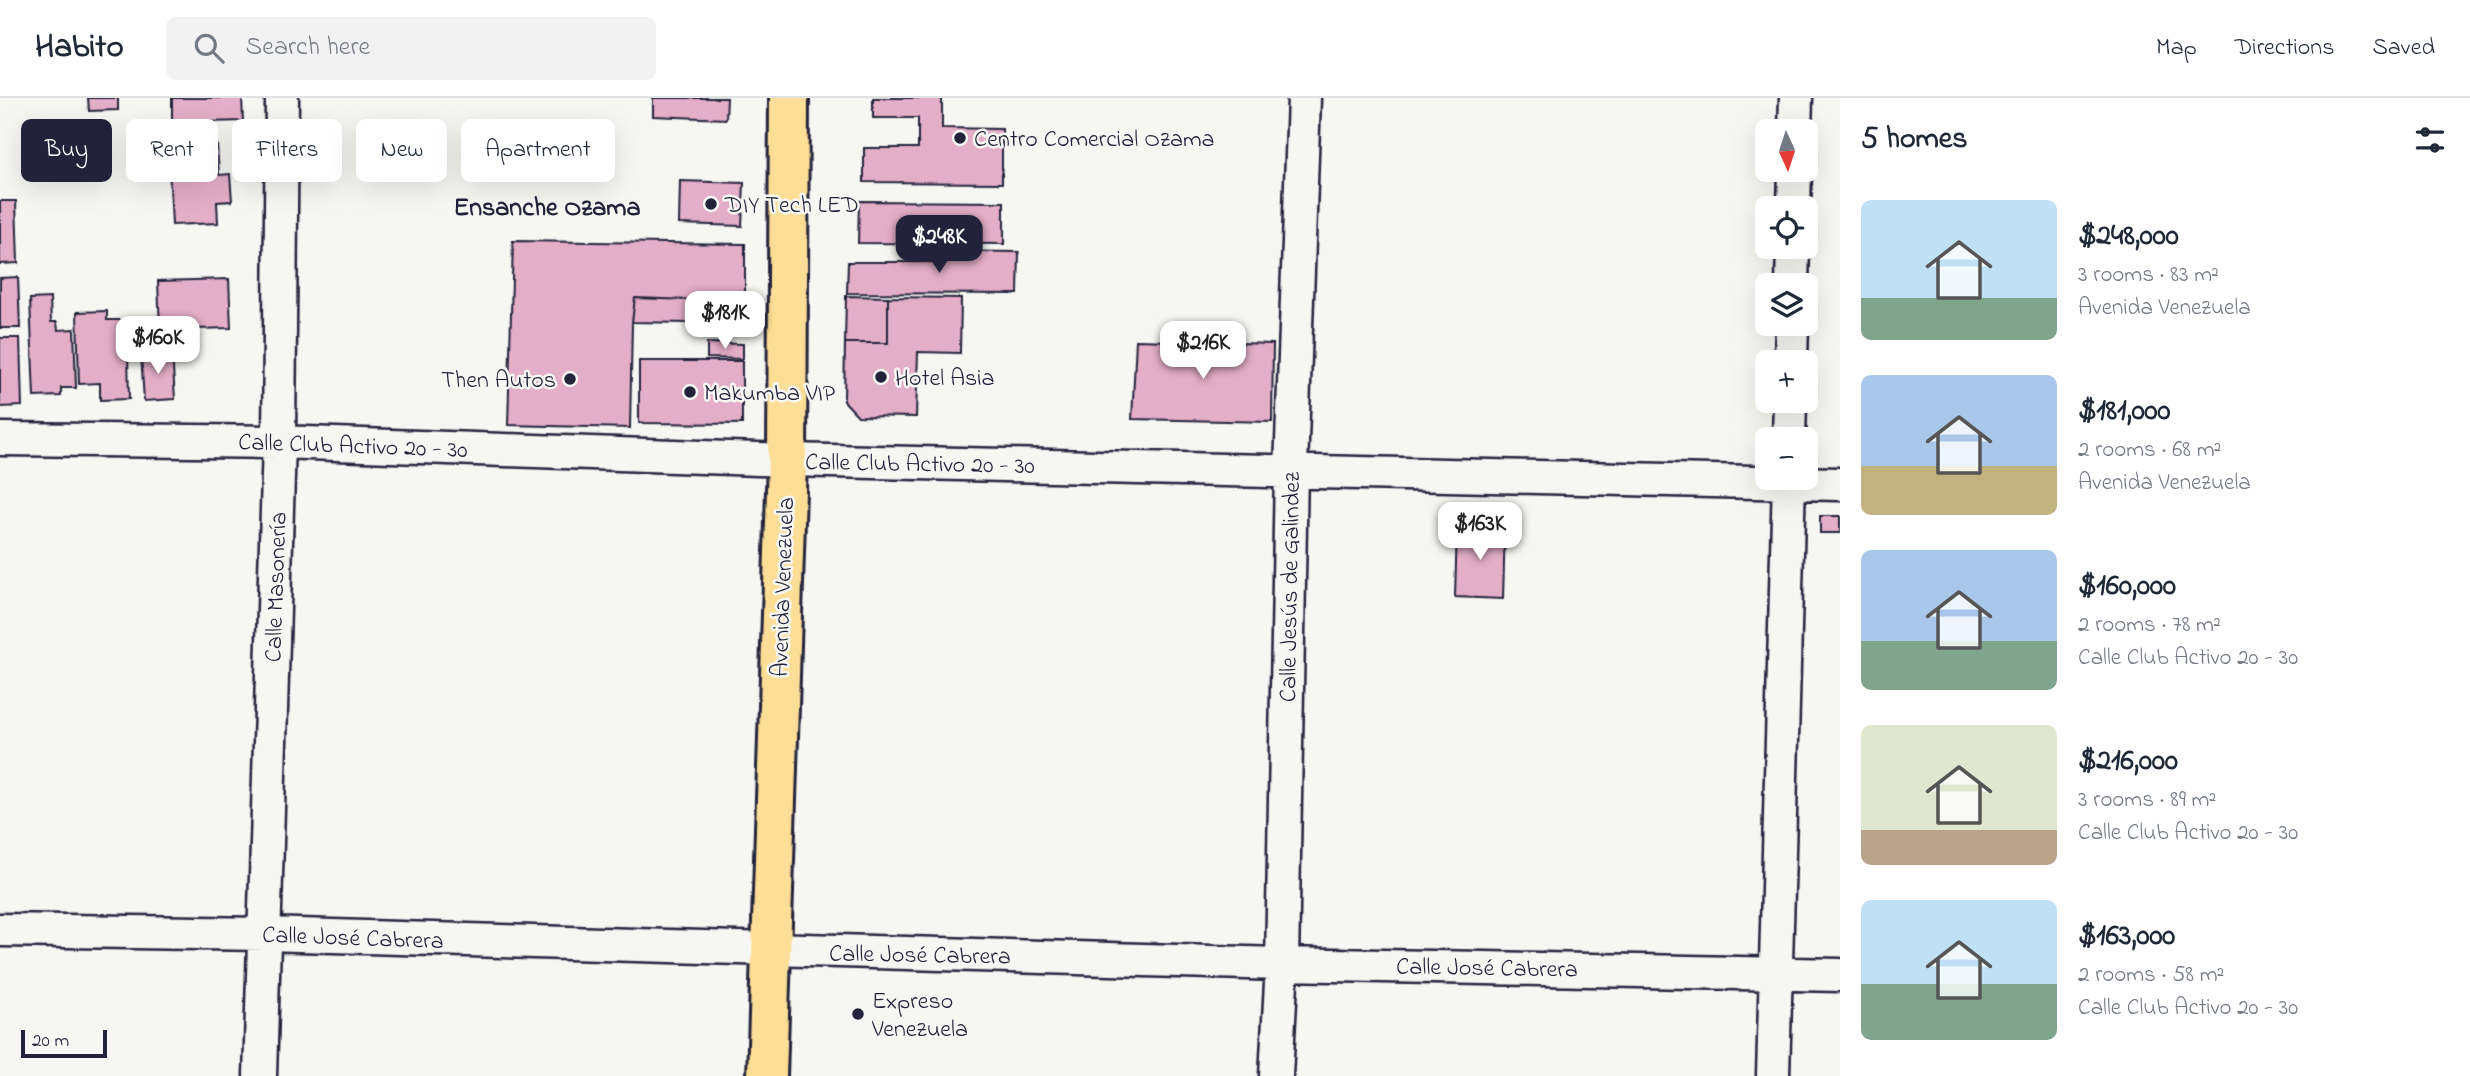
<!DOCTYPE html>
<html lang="en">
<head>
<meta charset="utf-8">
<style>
  body { margin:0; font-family:"Indie Flower",sans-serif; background:#f2f2f3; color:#1f2937; height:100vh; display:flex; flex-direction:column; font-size:26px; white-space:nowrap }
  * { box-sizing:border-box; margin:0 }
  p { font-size:23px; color:#747a83 }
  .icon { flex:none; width:38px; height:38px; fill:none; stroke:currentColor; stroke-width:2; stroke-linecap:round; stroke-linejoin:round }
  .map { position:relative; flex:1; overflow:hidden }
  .sheet { display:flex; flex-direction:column; background:#fff; width:630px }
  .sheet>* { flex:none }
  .hud { position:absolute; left:21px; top:21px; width:665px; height:63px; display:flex; gap:14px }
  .needle { width:46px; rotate:177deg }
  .fabs { position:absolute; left:1755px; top:21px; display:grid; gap:14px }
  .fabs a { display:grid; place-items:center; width:63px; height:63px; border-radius:10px; background:#fff; box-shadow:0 7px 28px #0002; font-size:35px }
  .scale { position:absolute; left:21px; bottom:18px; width:86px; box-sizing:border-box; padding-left:7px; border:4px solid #22223b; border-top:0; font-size:19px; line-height:24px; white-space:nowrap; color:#22223b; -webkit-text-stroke:5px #f6f6f2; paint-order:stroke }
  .price { position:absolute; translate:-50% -60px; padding:0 16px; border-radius:14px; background:#fff; color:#222; font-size:23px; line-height:46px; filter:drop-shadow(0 2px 4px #0008) }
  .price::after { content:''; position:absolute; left:50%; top:42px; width:21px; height:16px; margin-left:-10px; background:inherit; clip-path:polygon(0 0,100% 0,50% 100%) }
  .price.selected { background:#22223b; color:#fff }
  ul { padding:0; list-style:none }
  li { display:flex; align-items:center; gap:21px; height:175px; padding:0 21px }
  li span { display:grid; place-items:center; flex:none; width:196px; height:140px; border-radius:10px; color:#555 }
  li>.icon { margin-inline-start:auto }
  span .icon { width:84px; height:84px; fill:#fffc; stroke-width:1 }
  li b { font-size:30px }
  h2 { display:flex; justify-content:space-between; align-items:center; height:84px; padding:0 21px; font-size:30px }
  .pill { padding:0 24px; border-radius:10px; background:#fff; box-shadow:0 7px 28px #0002; font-size:24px; line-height:63px }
  .pill.selected { background:#22223b; color:#fff }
  header { display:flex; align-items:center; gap:42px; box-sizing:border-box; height:98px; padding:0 35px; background:#fff; border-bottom:2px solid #e0e1e3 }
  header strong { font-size:33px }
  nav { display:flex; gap:38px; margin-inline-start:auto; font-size:24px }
  .search { width:490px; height:63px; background:#f2f2f3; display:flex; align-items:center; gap:18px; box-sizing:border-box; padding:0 24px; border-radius:10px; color:#747a83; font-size:26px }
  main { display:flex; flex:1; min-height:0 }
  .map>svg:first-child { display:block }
  .building { fill:#e3aec7; stroke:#22223b; stroke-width:2 }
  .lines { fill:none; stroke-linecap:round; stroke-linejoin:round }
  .minor-casing { stroke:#22223b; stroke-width:37 }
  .primary-casing { stroke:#22223b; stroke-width:44 }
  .minor { stroke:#f6f6f2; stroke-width:32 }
  .primary { stroke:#fdde96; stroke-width:38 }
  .poi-dot { fill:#22223b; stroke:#f6f6f2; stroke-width:2.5 }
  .labels { text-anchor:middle; stroke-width:5; stroke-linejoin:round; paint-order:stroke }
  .poi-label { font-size:24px; fill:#22223b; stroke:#f6f6f2; text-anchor:start }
  .street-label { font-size:24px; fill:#22223b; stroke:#f6f6f2 }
  .neighbourhood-label { font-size:26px; font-weight:bold; fill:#22223b; stroke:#f6f6f2 }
</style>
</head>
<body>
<header>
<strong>Habito</strong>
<div class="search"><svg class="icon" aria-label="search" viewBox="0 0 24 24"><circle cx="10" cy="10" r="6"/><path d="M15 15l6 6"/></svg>Search here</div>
<nav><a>Map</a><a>Directions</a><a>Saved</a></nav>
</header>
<main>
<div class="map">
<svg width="1840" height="978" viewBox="0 0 1840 978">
  <rect width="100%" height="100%" fill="#f6f6f2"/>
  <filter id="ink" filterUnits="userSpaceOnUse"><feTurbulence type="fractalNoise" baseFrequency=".0143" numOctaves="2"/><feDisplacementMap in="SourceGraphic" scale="14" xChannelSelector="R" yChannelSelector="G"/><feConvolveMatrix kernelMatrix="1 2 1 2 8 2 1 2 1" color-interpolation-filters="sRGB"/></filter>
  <g filter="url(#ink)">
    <path class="building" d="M 88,0 L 118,0 L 118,12 L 89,13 Z
      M 172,0 L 242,0 L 243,23 L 172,25 Z
      M 653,0 L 727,0 L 726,21 L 653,18 Z
      M 873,0 L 942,0 L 942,30 L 1002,31 L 1002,85 L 864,84 L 864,50 L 918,50 L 918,20 L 873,20 Z
      M 217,46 L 219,77 L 230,76 L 232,103 L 217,104 L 218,125 L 172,127 L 168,48 Z
      M 680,83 L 744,85 L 742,128 L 679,126 Z
      M 0,103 L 16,103 L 18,165 L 0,166 Z
      M 859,103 L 1004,104 L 1004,146 L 858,145 Z
      M 513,143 L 745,146 L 745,204 L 635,200 L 632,224 L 630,330 L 508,327 Z
      M 933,153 L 1019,154 L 1018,196 L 847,195 L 848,164 L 933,164 Z
      M 18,179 L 20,230 L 0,230 L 0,180 Z
      M 229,181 L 231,230 L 160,232 L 158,183 Z
      M 846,198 L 888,199 L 888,245 L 845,245 Z
      M 888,199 L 961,200 L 960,255 L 918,254 L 916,319 L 858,318 L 844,303 L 845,245 L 888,245 Z
      M 50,200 L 51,224 L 57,224 L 58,232 L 74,231 L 76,290 L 61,290 L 61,298 L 34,299 L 30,201 Z
      M 635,200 L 745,204 L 744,226 L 632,224 Z
      M 107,213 L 107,222 L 123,222 L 124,254 L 128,254 L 129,301 L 100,302 L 100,285 L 79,286 L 77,214 Z
      M 0,240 L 20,240 L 22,308 L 0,309 Z
      M 1136,242 L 1273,246 L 1272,324 L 1132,321 Z
      M 707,245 L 743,246 L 743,261 L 707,260 Z
      M 172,254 L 175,301 L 144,303 L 141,256 Z
      M 639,263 L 742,263 L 742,326 L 639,325 Z
      M 1820,418 L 1840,418 L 1840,435 L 1820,435 Z
      M 1457,427 L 1505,428 L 1503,501 L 1455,499 Z"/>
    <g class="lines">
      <defs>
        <path id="minor" d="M 1795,33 L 1796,0
          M 1794,110 L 1795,72
          M 1792,187 L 1793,149
          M 1791,264 L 1792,226
          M 0,341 L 279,344 L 787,362 L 1840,386
          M 1789,341 L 1790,303
          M 0,832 L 265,836 L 1282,866 L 1840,877
          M 260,978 L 279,344 L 282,0
          M 1276,978 L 1282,866 L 1291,372 L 1304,0
          M 1773,978 L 1789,380"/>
        <path id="primary" d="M 767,978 L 787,362 L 789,0"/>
      </defs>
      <use href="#minor" class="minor-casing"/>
      <use href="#primary" class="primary-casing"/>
      <use href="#minor" class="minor"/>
      <use href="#primary" class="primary"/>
    </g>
  </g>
  <g class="poi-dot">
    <circle cx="960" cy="40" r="7"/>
    <circle cx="711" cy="106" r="7"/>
    <circle cx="881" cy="279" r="7"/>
    <circle cx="570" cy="281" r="7"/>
    <circle cx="690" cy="294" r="7"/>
    <circle cx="858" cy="916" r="7"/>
  </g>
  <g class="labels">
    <g class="poi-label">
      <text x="974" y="48">Centro Comercial Ozama</text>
      <text x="725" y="114">DIY Tech LED</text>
      <text x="895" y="287">Hotel Asia</text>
      <text x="556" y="289" text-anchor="end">Then Autos</text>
      <text x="704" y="302">Makumba VIP</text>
      <text x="872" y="910">Expreso<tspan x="872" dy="28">Venezuela</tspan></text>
    </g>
    <g class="street-label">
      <text transform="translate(353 347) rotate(2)" y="8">Calle Club Activo 20 - 30</text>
      <text transform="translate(920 365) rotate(1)" y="8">Calle Club Activo 20 - 30</text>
      <text transform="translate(275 489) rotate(-88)" y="8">Calle Masonería</text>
      <text transform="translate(782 489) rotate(-88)" y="8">Avenida Venezuela</text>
      <text transform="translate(1289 489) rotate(-89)" y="8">Calle Jesús de Galindez</text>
      <text transform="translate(353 839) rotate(2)" y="8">Calle José Cabrera</text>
      <text transform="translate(920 856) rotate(1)" y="8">Calle José Cabrera</text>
      <text transform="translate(1487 869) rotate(1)" y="8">Calle José Cabrera</text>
    </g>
    <g class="neighbourhood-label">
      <text x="547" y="117">Ensanche Ozama</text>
    </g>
  </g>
</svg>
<div class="fabs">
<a><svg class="needle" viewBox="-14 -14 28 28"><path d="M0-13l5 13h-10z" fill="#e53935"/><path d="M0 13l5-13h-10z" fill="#747a83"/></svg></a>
<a><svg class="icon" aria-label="locate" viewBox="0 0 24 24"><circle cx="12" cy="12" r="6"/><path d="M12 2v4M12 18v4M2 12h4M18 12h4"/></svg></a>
<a><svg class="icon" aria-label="layers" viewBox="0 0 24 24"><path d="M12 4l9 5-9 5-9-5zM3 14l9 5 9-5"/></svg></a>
<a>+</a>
<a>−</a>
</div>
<div class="scale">20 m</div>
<b class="price selected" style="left:939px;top:177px">$248K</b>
<b class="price" style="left:725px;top:253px">$181K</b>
<b class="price" style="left:158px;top:278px">$160K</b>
<b class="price" style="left:1203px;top:283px">$216K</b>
<b class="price" style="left:1480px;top:464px">$163K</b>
<div class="hud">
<a class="pill selected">Buy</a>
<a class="pill">Rent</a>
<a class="pill">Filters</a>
<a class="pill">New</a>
<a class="pill">Apartment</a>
</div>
</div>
<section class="sheet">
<h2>5 homes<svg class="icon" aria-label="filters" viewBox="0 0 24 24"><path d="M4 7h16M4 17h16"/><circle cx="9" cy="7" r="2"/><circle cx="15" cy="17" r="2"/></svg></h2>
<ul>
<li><span style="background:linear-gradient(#bfe0f5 70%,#7fa58c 0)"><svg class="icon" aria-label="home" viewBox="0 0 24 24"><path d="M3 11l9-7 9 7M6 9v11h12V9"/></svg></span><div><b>$248,000</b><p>3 rooms · 83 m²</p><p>Avenida Venezuela</p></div></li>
<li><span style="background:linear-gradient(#a9c7e8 65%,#c2b280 0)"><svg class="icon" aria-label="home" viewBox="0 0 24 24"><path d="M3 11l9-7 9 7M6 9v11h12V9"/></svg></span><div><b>$181,000</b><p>2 rooms · 68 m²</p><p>Avenida Venezuela</p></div></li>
<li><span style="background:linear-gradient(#a9c7e8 65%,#7fa58c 0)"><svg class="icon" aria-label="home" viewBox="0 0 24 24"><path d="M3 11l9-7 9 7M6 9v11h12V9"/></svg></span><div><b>$160,000</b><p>2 rooms · 78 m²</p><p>Calle Club Activo 20 - 30</p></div></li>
<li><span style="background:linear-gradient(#dfe7d0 75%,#b9a48a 0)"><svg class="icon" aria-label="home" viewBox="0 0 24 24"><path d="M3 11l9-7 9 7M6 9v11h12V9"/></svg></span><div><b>$216,000</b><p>3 rooms · 89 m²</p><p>Calle Club Activo 20 - 30</p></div></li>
<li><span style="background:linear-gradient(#bfe0f5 60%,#7fa58c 0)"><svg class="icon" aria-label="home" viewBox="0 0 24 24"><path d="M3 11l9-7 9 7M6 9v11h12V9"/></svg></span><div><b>$163,000</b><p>2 rooms · 58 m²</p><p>Calle Club Activo 20 - 30</p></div></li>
</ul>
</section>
</main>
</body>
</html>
